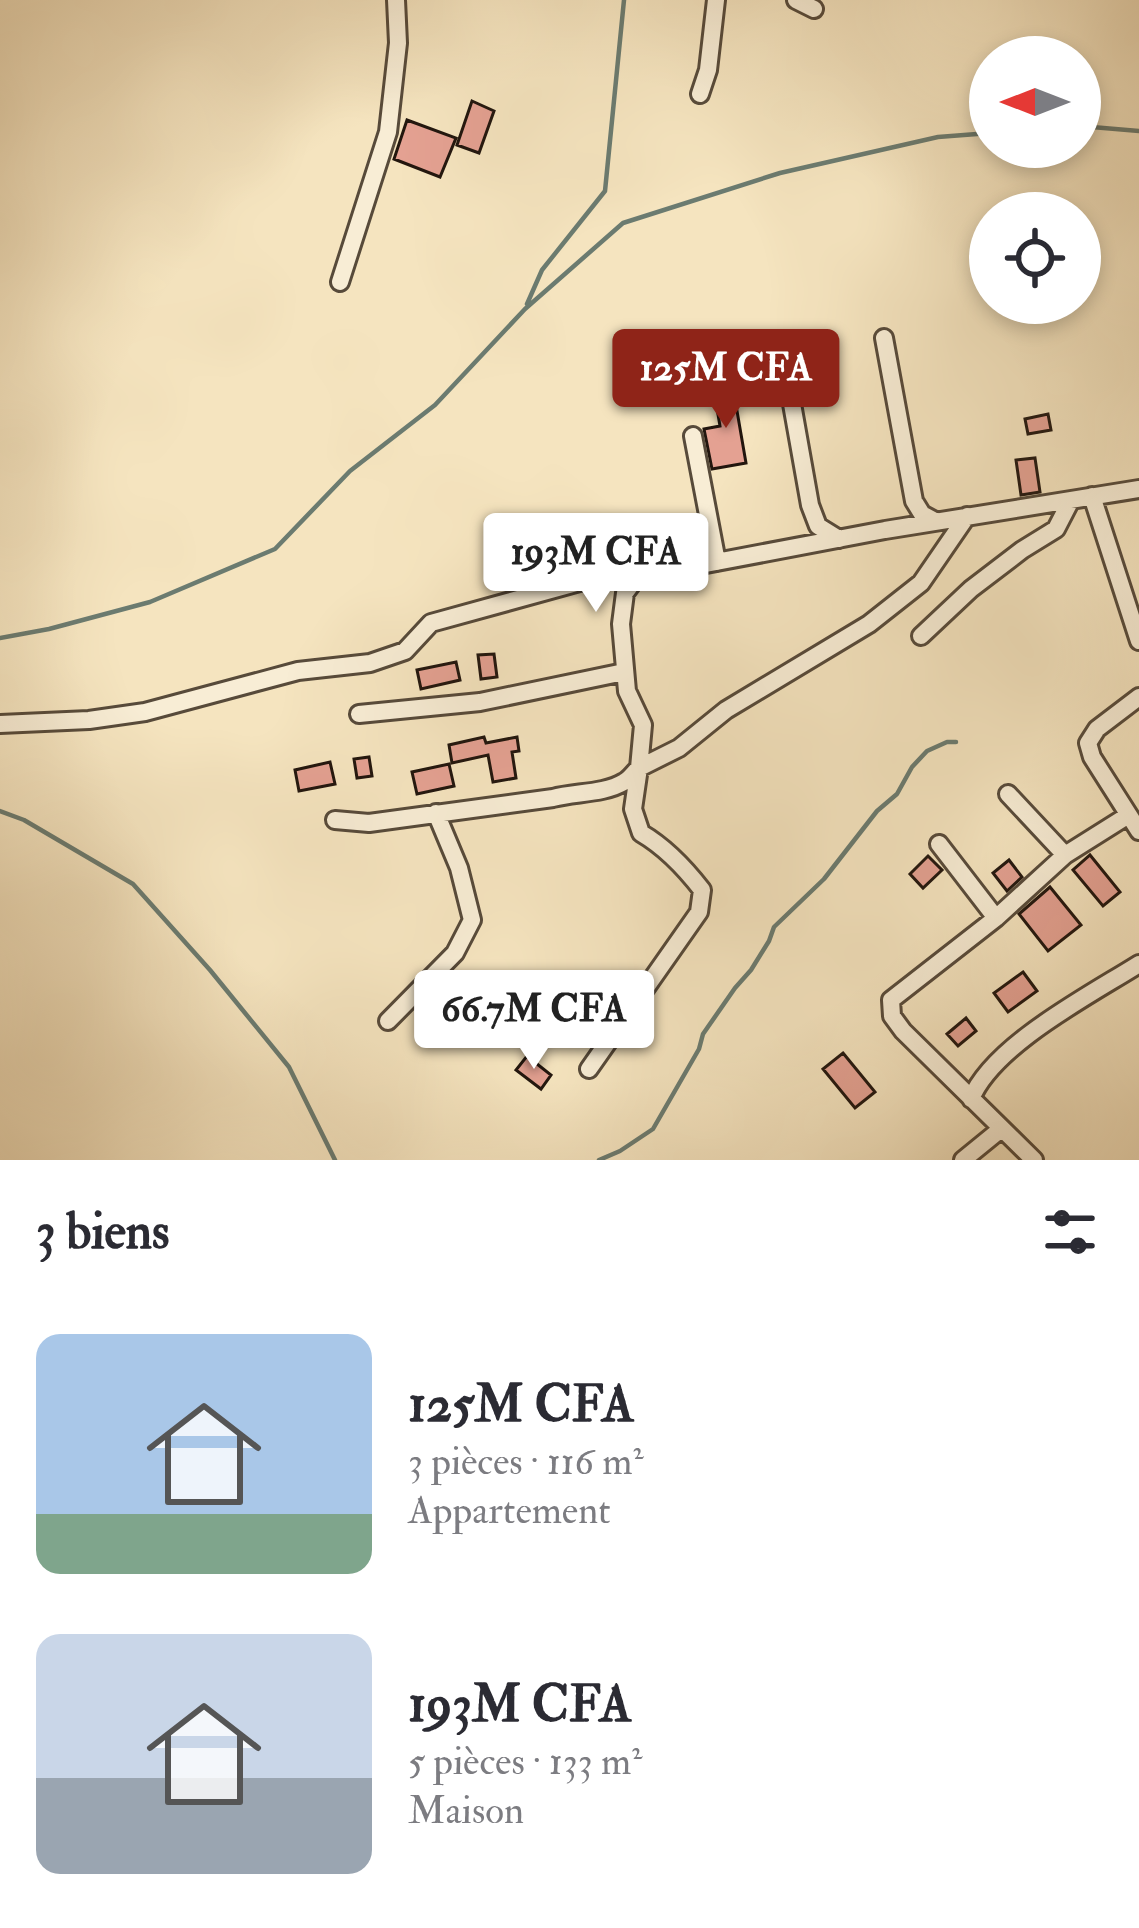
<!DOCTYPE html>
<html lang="fr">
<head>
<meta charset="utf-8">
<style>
  body { margin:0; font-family:"IM FELL Double Pica",serif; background:#f2f2f3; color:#2b2b33; height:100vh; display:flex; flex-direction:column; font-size:45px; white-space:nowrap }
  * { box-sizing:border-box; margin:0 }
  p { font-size:39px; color:#7c7c81 }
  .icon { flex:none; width:66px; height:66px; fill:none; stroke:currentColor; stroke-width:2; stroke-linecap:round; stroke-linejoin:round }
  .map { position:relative; height:1160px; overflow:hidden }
  .sheet { display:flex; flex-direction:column; background:#fff; flex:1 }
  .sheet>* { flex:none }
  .needle { width:78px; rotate:270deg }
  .buttons { position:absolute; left:969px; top:36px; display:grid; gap:24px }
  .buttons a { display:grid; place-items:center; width:132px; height:132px; border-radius:50%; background:#fff; box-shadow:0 6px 18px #0003; font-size:60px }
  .price { position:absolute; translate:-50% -102px; padding:0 27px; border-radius:12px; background:#fff; color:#222; font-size:39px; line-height:78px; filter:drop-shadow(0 3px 6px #0008) }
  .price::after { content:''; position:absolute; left:50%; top:72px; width:36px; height:27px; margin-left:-18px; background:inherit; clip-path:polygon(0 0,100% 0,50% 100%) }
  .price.current { background:#8f2418; color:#fff }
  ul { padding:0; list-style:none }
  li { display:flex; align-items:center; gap:36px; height:300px; padding:0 36px }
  li span { display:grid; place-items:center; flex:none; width:336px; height:240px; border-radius:24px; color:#555 }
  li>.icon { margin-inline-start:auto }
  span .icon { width:144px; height:144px; fill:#fffc; stroke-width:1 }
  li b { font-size:51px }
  h2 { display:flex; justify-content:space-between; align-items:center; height:144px; padding:0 36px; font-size:51px }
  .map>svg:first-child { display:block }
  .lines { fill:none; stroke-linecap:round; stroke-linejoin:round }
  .stream { stroke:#6b7b70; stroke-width:4.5 }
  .building { fill:#e4a192; stroke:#22160e; stroke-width:3 }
  .minor-casing { stroke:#574a3a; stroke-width:22 }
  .minor { stroke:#f8edd5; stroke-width:16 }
</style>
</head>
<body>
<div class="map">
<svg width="1139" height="1160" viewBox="0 0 1139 1160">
  <rect width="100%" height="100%" fill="#f5e4bf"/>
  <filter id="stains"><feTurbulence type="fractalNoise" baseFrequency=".00167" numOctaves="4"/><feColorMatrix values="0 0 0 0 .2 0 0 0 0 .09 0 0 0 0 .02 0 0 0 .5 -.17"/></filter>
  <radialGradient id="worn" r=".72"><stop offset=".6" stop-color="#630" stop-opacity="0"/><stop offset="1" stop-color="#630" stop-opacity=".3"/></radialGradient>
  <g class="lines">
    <path class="stream" d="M 1080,126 L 1139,131
      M 527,304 L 542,270 L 605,191 L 624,0
      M 0,638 L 49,629 L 150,602 L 275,549 L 350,471 L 435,405 L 525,309 L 623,223 L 780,173 L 938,137 L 990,133
      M 0,811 L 24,820 L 133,884 L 210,970 L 289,1067 L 335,1160
      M 599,1160 L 620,1151 L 653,1129 L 699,1049 L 703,1034 L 735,988 L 751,970 L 769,941 L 774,927 L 824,879 L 877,811 L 897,794 L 912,767 L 927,751 L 947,742 L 956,742"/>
  </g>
  <path class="building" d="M 472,101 L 494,111 L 479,153 L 457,145 Z
    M 407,120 L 456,138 L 440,177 L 394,159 Z
    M 732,382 L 746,463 L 712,469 L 704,429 L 720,426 L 713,386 Z
    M 1048,414 L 1051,430 L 1028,434 L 1025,419 Z
    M 1035,458 L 1040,492 L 1021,495 L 1016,460 Z
    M 494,654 L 497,677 L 481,679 L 478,655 Z
    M 456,662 L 460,680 L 421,689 L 417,670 Z
    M 484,737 L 486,743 L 517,737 L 519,751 L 512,752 L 516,778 L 493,782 L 488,755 L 452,763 L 449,745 Z
    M 369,757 L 372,776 L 357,778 L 354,759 Z
    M 330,762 L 335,784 L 299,791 L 295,770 Z
    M 449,764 L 454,786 L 417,794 L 412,772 Z
    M 1090,855 L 1120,892 L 1103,906 L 1073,870 Z
    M 928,856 L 942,870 L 923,888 L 910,874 Z
    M 1009,860 L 1022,877 L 1007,891 L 993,873 Z
    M 1050,887 L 1081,925 L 1048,951 L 1019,914 Z
    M 1023,972 L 1037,991 L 1008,1012 L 994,993 Z
    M 966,1018 L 976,1031 L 958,1046 L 947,1034 Z
    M 843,1053 L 875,1092 L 855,1108 L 823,1069 Z
    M 527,1056 L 551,1075 L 541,1089 L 516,1070 Z"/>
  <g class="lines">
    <defs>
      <path id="minor" d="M 796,0 L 814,9
        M 700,94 L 708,70 L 716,0
        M 340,282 L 388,132 L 398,43 L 396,0
        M 884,338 L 914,501 L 922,514 L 935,521
        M 781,342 L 810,505 L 818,526 L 839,539
        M 693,436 L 717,562
        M 1092,496 L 1139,641
        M 921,636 L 971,589 L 1022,550 L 1056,529 L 1071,500
        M 1139,697 L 1097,729 L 1088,743 L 1092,757 L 1139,831
        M 359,714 L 480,702 L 624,672
        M 0,724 L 89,720 L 145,712 L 298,671 L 370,663 L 405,651 L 431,623 L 598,577 L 637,577 L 885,530 L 1139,489
        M 1008,794 L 1065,855
        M 335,820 L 369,823 L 553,798 C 575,792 604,794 624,782 C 630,779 634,772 639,768 L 643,725 L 627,691 L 621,624 L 625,593 L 637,577
        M 939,844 L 996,918
        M 388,1021 L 455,953 L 472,920 L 459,868 L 436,813
        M 589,1069 L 699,912 L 702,890 C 685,868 665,847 641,833 L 633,809 L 639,768 L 679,748 L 726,710 L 869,624 L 921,583 L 967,516
        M 971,1099 C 993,1045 1090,995 1139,964
        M 963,1160 L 1001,1129
        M 1034,1160 L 903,1031 L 892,1016 L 891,1000 L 996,918 L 1065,855 L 1127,816"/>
    </defs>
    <use href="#minor" class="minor-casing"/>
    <use href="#minor" class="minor"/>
  </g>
  <rect width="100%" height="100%" filter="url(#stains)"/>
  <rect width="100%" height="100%" fill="url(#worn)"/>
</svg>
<div class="buttons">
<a><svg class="needle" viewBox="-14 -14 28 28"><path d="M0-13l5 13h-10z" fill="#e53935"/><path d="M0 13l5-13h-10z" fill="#7c7c81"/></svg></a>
<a><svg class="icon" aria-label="locate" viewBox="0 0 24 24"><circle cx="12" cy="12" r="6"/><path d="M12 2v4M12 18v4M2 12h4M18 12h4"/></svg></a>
</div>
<b class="price current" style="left:726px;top:431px">125M CFA</b>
<b class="price" style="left:596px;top:615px">193M CFA</b>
<b class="price" style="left:534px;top:1072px">66.7M CFA</b>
</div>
<section class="sheet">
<h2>3 biens<svg class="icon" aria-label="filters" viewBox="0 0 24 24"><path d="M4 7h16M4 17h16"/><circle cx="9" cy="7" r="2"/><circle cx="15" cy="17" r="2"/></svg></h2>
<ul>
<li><span style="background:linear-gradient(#a9c7e8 75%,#7fa58c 0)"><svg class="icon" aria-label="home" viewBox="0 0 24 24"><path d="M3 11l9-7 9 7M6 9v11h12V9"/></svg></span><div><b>125M CFA</b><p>3 pièces · 116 m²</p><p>Appartement</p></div></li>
<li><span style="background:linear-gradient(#c9d6e8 60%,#9aa5b1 0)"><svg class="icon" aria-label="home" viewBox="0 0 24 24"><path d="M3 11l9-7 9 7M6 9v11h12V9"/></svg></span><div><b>193M CFA</b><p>5 pièces · 133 m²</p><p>Maison</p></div></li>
</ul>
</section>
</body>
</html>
